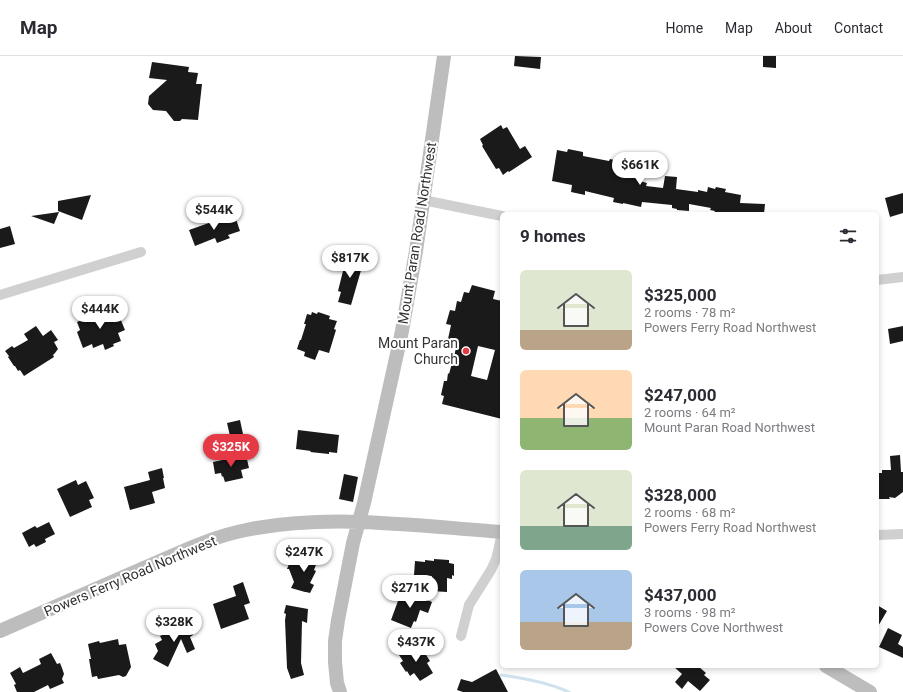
<!DOCTYPE html>
<html lang="en">
<head>
<meta charset="utf-8">
<style>
  body { margin:0; font-family:Roboto,sans-serif; background:#f7f7f7; color:#2b2b33; height:100vh; display:flex; flex-direction:column; font-size:15px; white-space:nowrap }
  * { box-sizing:border-box; margin:0 }
  p { font-size:13px; color:#7c7c81 }
  .icon { flex:none; width:22px; height:22px; fill:none; stroke:currentColor; stroke-width:2; stroke-linecap:round; stroke-linejoin:round }
  .map { position:relative; flex:1; overflow:hidden }
  .sheet { position:absolute; left:500px; top:156px; width:379px; height:456px; display:flex; flex-direction:column; background:#fff; border-radius:6px; box-shadow:0 2px 6px #0003 }
  .sheet>* { flex:none }
  .price { position:absolute; translate:-50% -34px; padding:0 9px; border-radius:14px; background:#fff; color:#222; font-size:13px; line-height:26px; filter:drop-shadow(0 1px 2px #0008) }
  .price::after { content:''; position:absolute; left:50%; top:24px; width:12px; height:9px; margin-left:-6px; background:inherit; clip-path:polygon(0 0,100% 0,50% 100%) }
  .price.current { background:#e63946; color:#fff }
  ul { padding:0; list-style:none }
  li { display:flex; align-items:center; gap:12px; height:100px; padding:0 20px }
  li span { display:grid; place-items:center; flex:none; width:112px; height:80px; border-radius:6px; color:#555 }
  li>.icon { margin-inline-start:auto }
  span .icon { width:48px; height:48px; fill:#fffc; stroke-width:1 }
  li b { font-size:17px }
  h2 { display:flex; justify-content:space-between; align-items:center; height:48px; padding:0 20px; font-size:17px }
  header { display:flex; align-items:center; gap:24px; box-sizing:border-box; height:56px; padding:0 20px; background:#fff; border-bottom:1px solid #e1e1e2 }
  header strong { font-size:19px }
  nav { display:flex; gap:22px; margin-inline-start:auto; font-size:14px }
  .map>svg:first-child { display:block }
  .lines { fill:none; stroke-linecap:round; stroke-linejoin:round }
  .stream { stroke:#cfe2ee; stroke-width:3 }
  .building { fill:#1a1a1a; fill-rule:evenodd }
  .street { stroke:#d0d0d0; stroke-width:10 }
  .secondary { stroke:#bdbdbd; stroke-width:14 }
  .poi-dot { fill:#e63946; stroke:#fff; stroke-width:1.5 }
  .labels { text-anchor:middle; stroke-width:4; stroke-linejoin:round; paint-order:stroke }
  .street-label { font-size:14px; fill:#333; stroke:#fff }
  .poi-label { font-size:14px; fill:#333; stroke:#fff; text-anchor:end }
</style>
</head>
<body>
<header>
<strong>Map</strong>
<nav><a>Home</a><a>Map</a><a>About</a><a>Contact</a></nav>
</header>
<div class="map">
<svg width="903" height="636" viewBox="0 0 903 636">
  <rect width="100%" height="100%" fill="#fff"/>
  <g class="lines">
    <path class="stream" d="M 501,619 C 524,622 547,626 569,636"/>
  </g>
  <path class="building" d="M 515,0 L 541,1 L 540,13 L 514,10 Z
    M 763,0 L 776,0 L 776,12 L 763,11 Z
    M 152,6 L 189,11 L 188,16 L 198,17 L 196,28 L 202,28 L 198,64 L 182,63 L 180,65 L 174,65 L 166,55 L 153,54 L 148,48 L 149,40 L 167,24 L 149,22 Z
    M 501,69 L 503,73 L 507,71 L 520,93 L 525,90 L 532,101 L 509,116 L 508,115 L 503,119 L 499,112 L 496,113 L 482,90 L 483,89 L 480,83 Z
    M 568,93 L 583,96 L 583,100 L 609,105 L 610,103 L 633,108 L 630,117 L 641,120 L 640,125 L 647,127 L 646,130 L 663,132 L 665,120 L 677,121 L 676,133 L 698,136 L 698,134 L 707,136 L 708,131 L 715,133 L 716,131 L 726,133 L 725,136 L 741,139 L 740,147 L 765,148 L 764,158 L 736,158 L 728,157 L 728,158 L 722,158 L 714,157 L 715,155 L 710,154 L 711,152 L 689,148 L 689,155 L 677,154 L 677,153 L 672,152 L 672,149 L 642,146 L 641,151 L 623,147 L 623,148 L 613,146 L 614,142 L 585,135 L 585,139 L 571,136 L 572,129 L 552,125 L 557,94 L 567,96 Z
    M 903,137 L 903,157 L 890,161 L 885,142 Z
    M 91,139 L 82,164 L 58,155 L 58,145 Z
    M 59,156 L 54,168 L 31,160 Z
    M 223,162 L 225,167 L 236,163 L 240,175 L 228,179 L 230,182 L 217,187 L 215,182 L 195,190 L 189,174 Z
    M 10,170 L 15,188 L 0,192 L 0,173 Z
    M 347,199 L 364,204 L 351,249 L 338,246 L 341,236 L 338,235 Z
    M 472,229 L 495,235 L 493,243 L 502,245 L 502,363 L 442,348 L 444,340 L 441,339 L 444,325 L 447,325 L 448,317 L 449,318 L 458,285 L 448,283 L 451,269 L 446,268 L 450,254 L 455,255 L 457,245 L 461,246 L 464,236 L 469,237 ZM 478,290 L 495,294 L 487,324 L 471,320 Z
    M 108,253 L 113,265 L 120,262 L 125,274 L 118,277 L 121,285 L 113,288 L 114,290 L 105,294 L 103,288 L 93,292 L 92,288 L 83,292 L 77,276 L 80,274 L 77,266 Z
    M 312,256 L 317,258 L 318,256 L 330,260 L 329,263 L 337,265 L 334,273 L 336,274 L 329,297 L 319,294 L 315,304 L 304,300 L 305,296 L 297,293 L 300,284 L 301,284 L 306,268 L 304,268 L 307,258 L 311,259 Z
    M 36,270 L 43,280 L 51,274 L 58,284 L 54,286 L 58,293 L 55,297 L 53,299 L 54,301 L 24,320 L 20,314 L 18,315 L 15,310 L 14,310 L 8,301 L 9,300 L 5,295 L 12,290 L 14,292 L 28,284 L 24,278 Z
    M 903,270 L 903,285 L 890,288 L 888,273 Z
    M 240,364 L 243,378 L 230,380 L 227,367 Z
    M 298,374 L 339,379 L 337,397 L 329,396 L 329,398 L 310,396 L 311,395 L 296,393 Z
    M 246,399 L 249,412 L 241,414 L 243,422 L 225,426 L 223,420 L 222,421 L 221,417 L 215,418 L 213,406 Z
    M 900,399 L 901,416 L 903,416 L 903,436 L 895,442 L 889,441 L 890,443 L 878,443 L 878,441 L 877,441 L 877,417 L 882,417 L 882,414 L 891,414 L 890,400 Z
    M 162,412 L 164,422 L 163,422 L 165,432 L 152,436 L 155,447 L 130,454 L 124,431 L 150,424 L 148,416 Z
    M 344,418 L 358,421 L 353,446 L 339,443 Z
    M 76,424 L 78,429 L 86,425 L 94,442 L 89,444 L 92,451 L 70,461 L 57,433 Z
    M 49,466 L 55,478 L 45,483 L 46,486 L 36,491 L 34,488 L 29,491 L 22,477 L 35,470 L 37,472 Z
    M 306,496 L 319,501 L 314,514 L 316,515 L 310,527 L 314,529 L 310,537 L 306,536 L 305,536 L 291,532 L 294,526 L 289,513 L 287,513 L 291,503 L 302,508 Z
    M 434,503 L 449,504 L 449,507 L 454,508 L 454,520 L 452,519 L 452,523 L 447,522 L 447,536 L 431,535 L 432,520 L 414,519 L 415,505 L 425,506 L 425,504 L 434,505 Z
    M 243,526 L 250,547 L 244,549 L 249,563 L 221,573 L 213,548 L 236,540 L 233,530 Z
    M 402,534 L 432,546 L 428,557 L 420,554 L 416,566 L 414,565 L 411,572 L 391,564 Z
    M 286,549 L 308,553 L 307,567 L 302,565 L 301,607 L 304,619 L 291,623 L 287,612 L 285,564 L 286,558 L 284,557 Z
    M 877,549 L 887,555 L 877,572 Z
    M 187,565 L 188,567 L 189,566 L 188,568 L 193,579 L 190,581 L 195,593 L 187,597 L 181,583 L 168,611 L 153,603 L 158,595 L 155,588 L 162,584 L 160,580 L 176,573 L 174,570 Z
    M 888,572 L 902,579 L 898,588 L 903,591 L 903,602 L 879,591 Z
    M 118,583 L 119,589 L 126,588 L 131,611 L 126,620 L 123,621 L 119,619 L 98,623 L 97,620 L 92,621 L 89,603 L 91,603 L 88,588 L 99,585 L 100,587 Z
    M 419,588 L 430,605 L 427,607 L 433,617 L 420,625 L 414,617 L 410,620 L 407,615 L 406,616 L 400,607 L 403,605 L 399,599 L 416,589 L 416,590 Z
    M 51,597 L 57,608 L 60,607 L 62,612 L 64,618 L 62,623 L 64,627 L 50,633 L 48,629 L 34,636 L 17,636 L 14,629 L 16,628 L 10,617 L 20,611 L 23,617 L 41,608 L 39,603 Z
    M 673,610 L 698,610 L 706,617 L 704,619 L 710,624 L 700,635 L 688,625 L 682,633 L 675,626 L 682,618 Z
    M 496,613 L 508,636 L 463,636 L 457,634 L 461,623 L 472,626 Z"/>
  <g class="lines">
    <path class="street" d="M 423,144 L 502,160
      M 877,224 L 903,221
      M 0,239 L 141,196
      M 877,479 L 903,478
      M 461,580 L 469,549 L 491,514 L 496,503 L 499,491 L 502,476"/>
    <path class="secondary" d="M 0,575 C 48,554 96,533 144,512 C 177,498 210,481 246,474 C 330,457 417,470 502,476
      M 826,610 L 870,636
      M 340,636 L 337,627 L 335,606 L 335,585 L 338,564 L 353,487 L 364,447 L 402,275 L 416,195 L 444,0"/>
  </g>
  <circle class="poi-dot" cx="466" cy="295" r="4"/>
  <g class="labels">
    <g class="street-label">
      <text transform="translate(417 177) rotate(-81)" y="5">Mount Paran Road Northwest</text>
      <text transform="translate(130 520) rotate(-23)" y="5">Powers Ferry Road Northwest</text>
    </g>
    <g class="poi-label">
      <text x="458" y="292">Mount Paran<tspan x="458" dy="16">Church</tspan></text>
    </g>
  </g>
</svg>
<b class="price" style="left:640px;top:130px">$661K</b>
<b class="price" style="left:214px;top:175px">$544K</b>
<b class="price" style="left:350px;top:223px">$817K</b>
<b class="price" style="left:100px;top:274px">$444K</b>
<b class="price current" style="left:231px;top:412px">$325K</b>
<b class="price" style="left:304px;top:517px">$247K</b>
<b class="price" style="left:410px;top:553px">$271K</b>
<b class="price" style="left:174px;top:587px">$328K</b>
<b class="price" style="left:416px;top:607px">$437K</b>
<section class="sheet">
<h2>9 homes<svg class="icon" aria-label="filters" viewBox="0 0 24 24"><path d="M4 7h16M4 17h16"/><circle cx="9" cy="7" r="2"/><circle cx="15" cy="17" r="2"/></svg></h2>
<ul>
<li><span style="background:linear-gradient(#dfe7d0 75%,#b9a48a 0)"><svg class="icon" aria-label="home" viewBox="0 0 24 24"><path d="M3 11l9-7 9 7M6 9v11h12V9"/></svg></span><div><b>$325,000</b><p>2 rooms · 78 m²</p><p>Powers Ferry Road Northwest</p></div></li>
<li><span style="background:linear-gradient(#ffd9b3 60%,#8fb573 0)"><svg class="icon" aria-label="home" viewBox="0 0 24 24"><path d="M3 11l9-7 9 7M6 9v11h12V9"/></svg></span><div><b>$247,000</b><p>2 rooms · 64 m²</p><p>Mount Paran Road Northwest</p></div></li>
<li><span style="background:linear-gradient(#dfe7d0 70%,#7fa58c 0)"><svg class="icon" aria-label="home" viewBox="0 0 24 24"><path d="M3 11l9-7 9 7M6 9v11h12V9"/></svg></span><div><b>$328,000</b><p>2 rooms · 68 m²</p><p>Powers Ferry Road Northwest</p></div></li>
<li><span style="background:linear-gradient(#a9c7e8 65%,#b9a48a 0)"><svg class="icon" aria-label="home" viewBox="0 0 24 24"><path d="M3 11l9-7 9 7M6 9v11h12V9"/></svg></span><div><b>$437,000</b><p>3 rooms · 98 m²</p><p>Powers Cove Northwest</p></div></li>
</ul>
</section>
</div>
</body>
</html>
